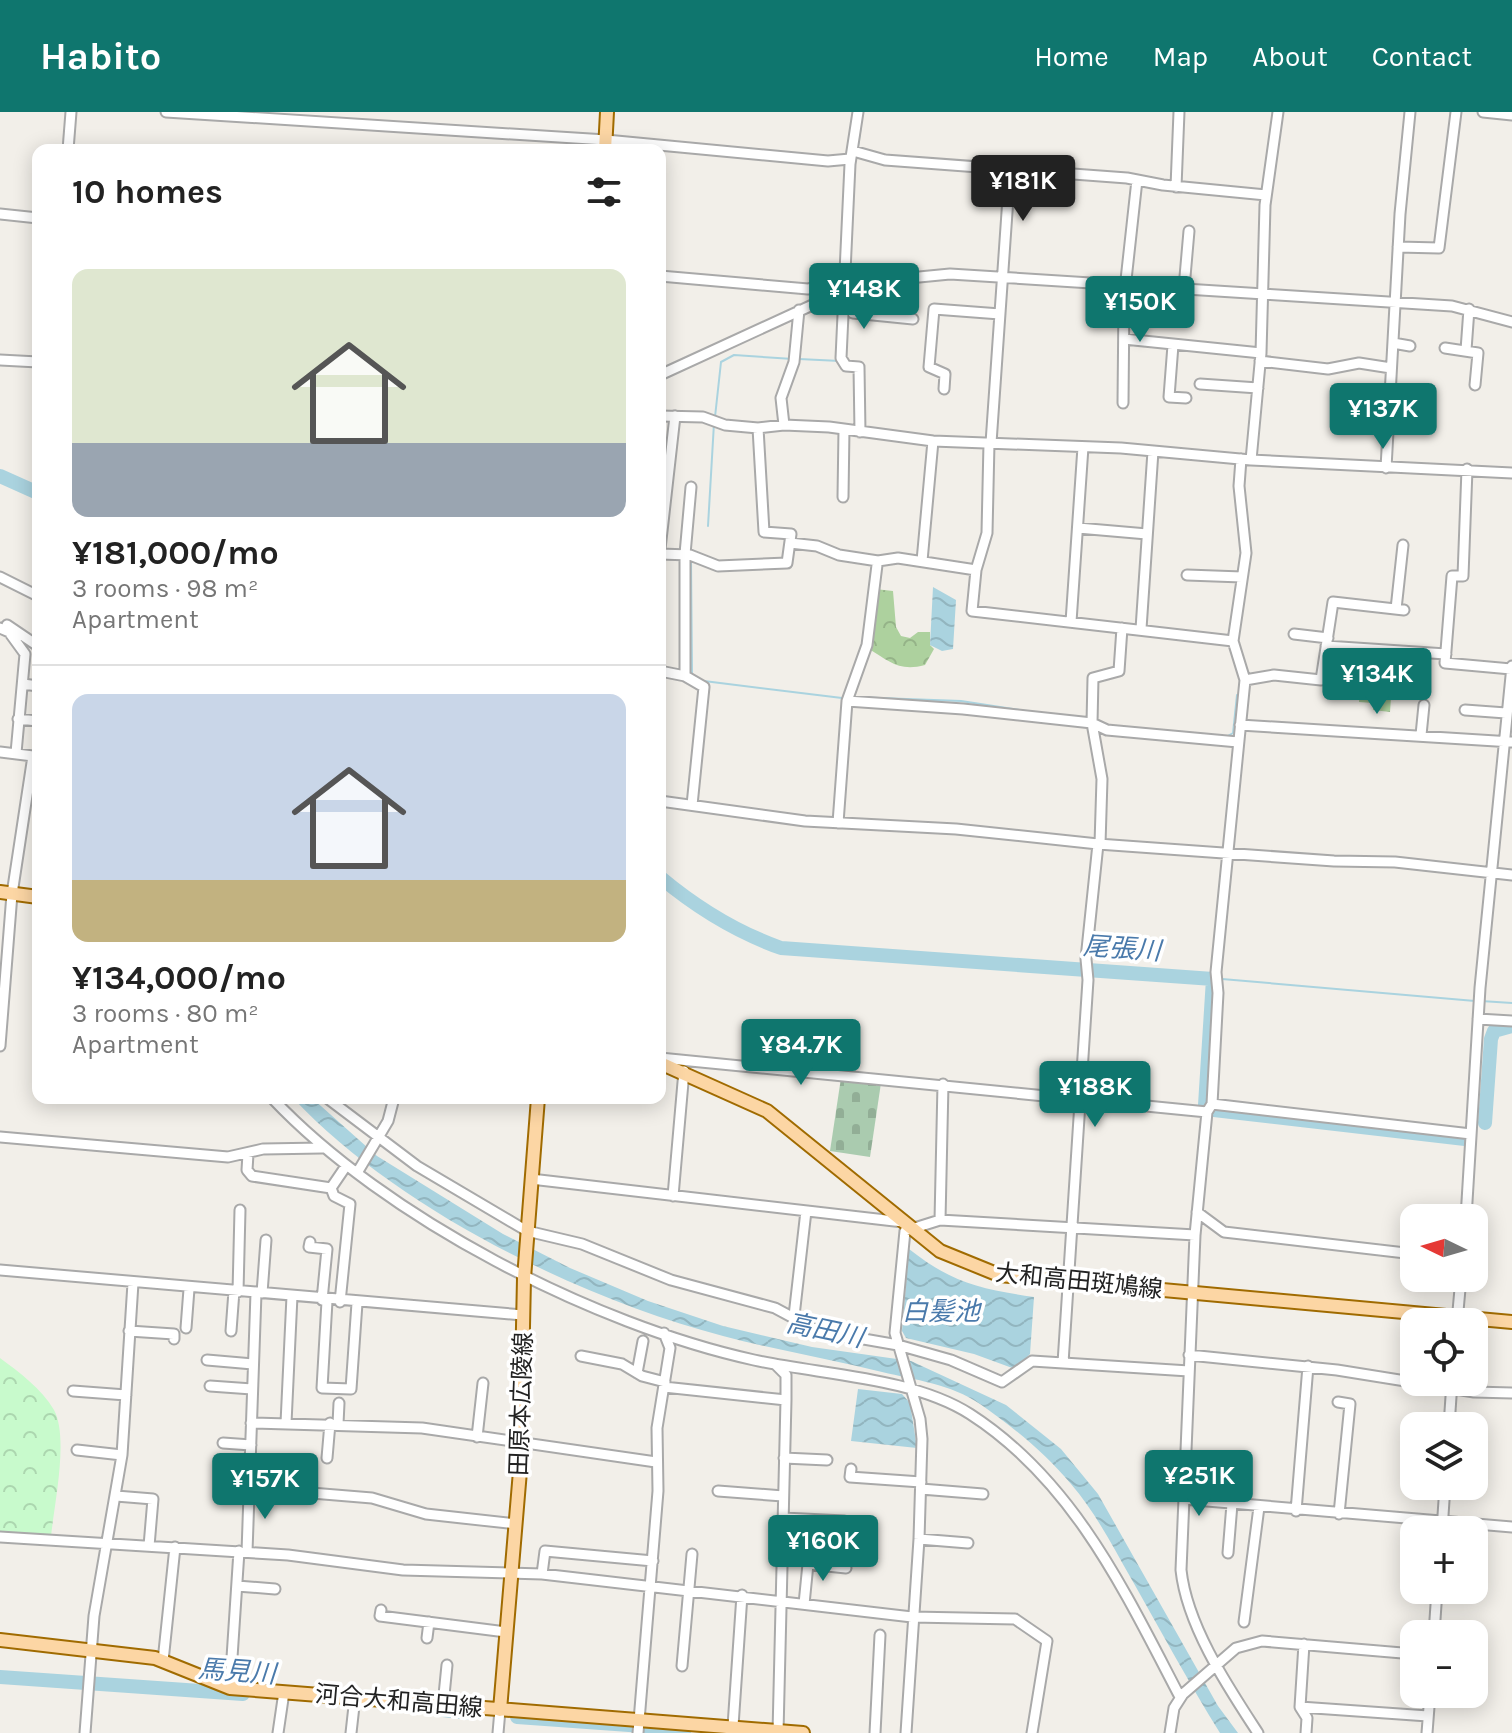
<!DOCTYPE html>
<html lang="en">
<head>
<meta charset="utf-8">
<style>
  body { margin:0; font-family:Karla,"Noto Sans JP",sans-serif; background:#f2f2f2; color:#222; height:100vh; display:flex; flex-direction:column; font-size:30px; white-space:nowrap }
  * { box-sizing:border-box; margin:0 }
  p { font-size:26px; color:#767676 }
  .icon { flex:none; width:44px; height:44px; fill:none; stroke:currentColor; stroke-width:2; stroke-linecap:round; stroke-linejoin:round }
  .map { position:relative; flex:1; overflow:hidden }
  .panel { position:absolute; left:32px; top:32px; width:634px; height:960px; display:flex; flex-direction:column; background:#fff; border-radius:16px; box-shadow:0 4px 20px #0003 }
  .panel>* { flex:none }
  .needle { width:52px; rotate:275deg }
  .fabs { position:absolute; left:1400px; top:1092px; display:grid; gap:16px }
  .fabs a { display:grid; place-items:center; width:88px; height:88px; border-radius:16px; background:#fff; box-shadow:0 4px 20px #0003; font-size:40px }
  .price { position:absolute; translate:-50% -68px; padding:0 18px; border-radius:8px; background:#0f766e; color:#fff; font-size:26px; line-height:52px; filter:drop-shadow(0 2px 4px #0008) }
  .price::after { content:''; position:absolute; left:50%; top:48px; width:24px; height:18px; margin-left:-12px; background:inherit; clip-path:polygon(0 0,100% 0,50% 100%) }
  .price.active { background:#222; color:#fff }
  ul { padding:0; list-style:none }
  li { display:grid; align-content:center; gap:16px; height:424px; padding:0 40px }
  li+li { border-top:2px solid #e0e0e0 }
  li span { display:grid; place-items:center; height:248px; border-radius:16px; color:#555 }
  li>.icon { margin-inline-start:auto }
  span .icon { width:144px; height:144px; fill:#fffc; stroke-width:1 }
  li b { font-size:34px }
  h2 { display:flex; justify-content:space-between; align-items:center; height:96px; padding:0 40px; font-size:34px }
  header { display:flex; align-items:center; gap:48px; box-sizing:border-box; height:112px; padding:0 40px; background:#0f766e; color:#fff }
  header strong { font-size:38px }
  nav { display:flex; gap:44px; margin-inline-start:auto; font-size:28px }
  .map>svg:first-child { display:block }
  .forest { fill:url(#forest-crowns) }
  .cemetery { fill:url(#cemetery-stones) }
  .park { fill:url(#park-crowns) }
  .water { fill:url(#water-waves) }
  .lines { fill:none; stroke-linecap:round; stroke-linejoin:round }
  .stream { stroke:#aad3df; stroke-width:2 }
  .river { stroke:#aad3df; stroke-width:14 }
  .minor-casing { stroke:#a9a9a9; stroke-width:13 }
  .major-casing { stroke:#a06b00; stroke-width:16 }
  .minor { stroke:#fff; stroke-width:9 }
  .major { stroke:#fcd6a4; stroke-width:12 }
  .labels { text-anchor:middle; stroke-width:7; stroke-linejoin:round; paint-order:stroke }
  .street-label { font-size:24px; fill:#222; stroke:#fff }
  .water-label { font-size:26px; font-style:italic; fill:#4a7aab; stroke:#fff }
</style>
</head>
<body>
<header>
<strong>Habito</strong>
<nav><a>Home</a><a>Map</a><a>About</a><a>Contact</a></nav>
</header>
<div class="map">
<svg width="1512" height="1621" viewBox="0 0 1512 1621">
  <defs>
    <pattern id="forest-crowns" width="20" height="18" patternUnits="userSpaceOnUse" patternTransform="scale(2)"><rect width="20" height="18" fill="#add19e"/><path d="M2 6a3 3 0 1 1 6 0M12 15a3 3 0 1 1 6 0" fill="none" stroke="#95b388"/></pattern>
    <pattern id="cemetery-stones" width="16" height="16" patternUnits="userSpaceOnUse" patternTransform="scale(2)"><rect width="16" height="16" fill="#aacbaf"/><path d="M2 7V4a2 2 0 0 1 4 0v3zM10 15v-3a2 2 0 0 1 4 0v3z" fill="#92ae96"/></pattern>
    <pattern id="park-crowns" width="20" height="18" patternUnits="userSpaceOnUse" patternTransform="scale(2)"><rect width="20" height="18" fill="#c8facc"/><path d="M2 6a3 3 0 1 1 6 0M12 15a3 3 0 1 1 6 0" fill="none" stroke="#acd6af"/></pattern>
    <pattern id="water-waves" width="16" height="10" patternUnits="userSpaceOnUse" patternTransform="scale(2)"><rect width="16" height="10" fill="#aad3df"/><path d="M0 5q4-4 8 0t8 0" fill="none" stroke="#92b5bf"/></pattern>
  </defs>
  <rect width="100%" height="100%" fill="#f2efe9"/>
  <path class="forest" d="M 875,477 L 893,479 L 896,515 L 901,524 L 910,526 L 918,520 L 930,520 L 930,533 L 934,537 L 925,553 C 899,560 889,549 869,537 Z
    M 1378,570 L 1402,570 L 1400,587 L 1391,586 L 1390,600 L 1373,598 L 1373,591 L 1359,590 L 1360,572 Z"/>
  <path class="cemetery" d="M 841,966 L 881,971 L 870,1045 L 830,1039 Z"/>
  <path class="park" d="M 0,1246 C 19,1260 42,1277 54,1298 C 69,1326 54,1393 51,1425 L 0,1422 Z"/>
  <path class="water" d="M 933,475 L 956,488 L 953,537 L 942,539 L 930,533 Z
    M 293,986 L 312,986 L 377,1044 L 503,1122 L 570,1156 L 648,1189 L 723,1214 L 812,1235 L 911,1249 L 1006,1293 L 1061,1337 L 1098,1382 L 1218,1594 L 1238,1621 L 1220,1621 C 1189,1571 1161,1519 1132,1468 C 1113,1435 1096,1401 1071,1372 C 1045,1341 1012,1314 980,1292 C 951,1272 915,1268 882,1260 C 830,1247 775,1238 723,1224 C 578,1186 396,1096 293,986 Z
    M 909,1137 C 952,1171 980,1177 1034,1185 L 1030,1242 L 1015,1257 L 974,1242 L 906,1226 L 902,1219 Z
    M 858,1277 L 902,1282 L 910,1291 L 917,1336 L 851,1329 Z"/>
  <g class="lines">
    <path class="stream" d="M 858,34 L 861,13
      M 0,107 L 13,108
      M 27,109 L 38,111
      M 810,181 L 830,176
      M 833,188 L 841,191
      M 846,246 L 847,193
      M 799,247 L 840,249
      M 715,305 L 721,250 L 734,243 L 793,247
      M 708,414 L 714,311
      M 691,449 L 692,562
      M 704,569 L 842,586
      M 852,585 L 961,589 L 1051,603
      M 1226,625 L 1233,621 L 1237,583
      M 1222,867 L 1475,889
      M 1481,889 L 1512,891"/>
    <path class="river" d="M 0,364 L 38,381
      M 660,765 C 697,796 736,820 781,836 L 1213,867 L 1205,993 L 1214,998 L 1465,1027
      M 1485,1011 L 1491,927 L 1494,919 L 1512,914
      M 0,1565 L 243,1582
      M 443,1598 L 470,1601
      M 517,1605 L 685,1617"/>
    <defs>
      <path id="minor" d="M 166,0 L 606,28 L 828,49 L 850,47
        M 858,0 L 850,52 L 841,246 L 846,254 L 859,255 L 860,320
        M 1483,0 L 1512,3
        M 68,38 L 71,0
        M 853,39 L 885,48 L 1127,66 L 1163,73 L 1266,83
        M 1176,75 L 1179,0
        M 0,102 L 38,106
        M 1398,135 L 1439,136 L 1456,0
        M 660,164 L 808,177 L 844,167
        M 1184,176 L 1189,119
        M 845,178 L 854,183 L 853,201 L 913,207
        M 1124,227 L 1261,241
        M 1393,231 L 1410,234
        M 1173,233 L 1169,285 L 1186,286
        M 1445,236 L 1478,241 L 1475,273
        M 1466,238 L 1469,197
        M 0,248 L 38,250
        M 1260,249 L 1328,257 L 1359,251 L 1391,256
        M 660,263 L 845,178 L 878,169 L 950,162 L 1452,194 L 1512,210
        M 1200,272 L 1258,276
        M 944,277 L 945,262 L 929,255 L 934,197 L 1000,202
        M 1123,291 L 1124,186 L 1137,68
        M 660,304 L 703,305 L 725,313 L 758,316 L 784,313 L 829,315 L 933,329 L 1121,336 L 1251,348 L 1512,361
        M 784,313 L 781,286 L 794,250 L 799,198
        M 989,331 L 987,421 L 976,458 L 972,499 L 1233,529
        M 991,331 L 1010,57
        M 1241,347 L 1239,374 L 1246,441 L 1233,529 L 1245,568 L 1216,860 L 1218,881 L 1212,992 L 1207,1000 L 1195,1123 L 1181,1458 C 1187,1514 1228,1575 1258,1621
        M 1251,348 L 1261,241 L 1265,93 L 1278,0
        M 1386,356 L 1400,102 L 1410,0
        M 1467,357 L 1463,464 L 1452,464 L 1445,551 L 1511,557
        M 843,385 L 844,317
        M 1078,416 L 1147,422
        M 790,431 L 817,434 L 839,443 L 878,449 L 898,446 L 976,458
        M 660,437 L 675,304
        M 660,442 L 690,443 L 718,454 L 787,451 L 791,422 L 764,420 L 758,316
        M 922,449 L 933,329
        M 1187,463 L 1242,465
        M 0,465 L 38,484
        M 1396,497 L 1403,433
        M 1071,510 L 1083,335
        M 7,513 L 38,534
        M 0,516 L 9,520 L 25,542 L 16,641
        M 1141,517 L 1153,339
        M 1294,522 L 1328,526
        M 1326,534 L 1446,542
        M 660,559 L 685,564 L 704,575 L 692,693
        M 685,564 L 685,442 L 691,375
        M 1245,568 L 1274,563 L 1321,568 L 1333,490 L 1404,498
        M 23,572 L 38,574
        M 847,589 L 963,597 L 1092,611 L 1107,618 L 1238,630
        M 1465,598 L 1506,601
        M 18,607 L 38,609
        M 1240,613 L 1512,630
        M 1421,623 L 1424,593
        M 0,640 L 33,644 L 12,782 L 0,934
        M 660,689 L 805,709 L 956,717 L 1098,732 L 1334,749 L 1395,750 L 1512,763
        M 838,711 L 847,589 L 867,533 L 877,453
        M 1100,732 L 1102,667 L 1092,611 L 1093,566 L 1119,559 L 1122,516
        M 1478,907 L 1512,909
        M 660,946 L 1207,1000
        M 272,986 C 385,1106 594,1213 754,1248 C 822,1263 912,1265 970,1302 C 1074,1369 1125,1480 1180,1585
        M 327,986 L 417,1054 L 527,1119 L 582,1132 L 671,1168 L 775,1196 L 818,1219 L 898,1233 L 951,1248 L 1002,1270 L 1032,1249 L 1189,1259
        M 1212,992 L 1471,1022
        M 0,1025 L 228,1045 L 263,1037 L 322,1036
        M 248,1042 L 247,1058 L 252,1064 L 331,1076 L 334,1084 L 350,1092 L 340,1190
        M 357,1061 L 388,1009 L 394,986
        M 531,1067 L 903,1110
        M 331,1076 L 346,1054
        M 673,1084 L 684,959
        M 1197,1100 L 1224,1120 L 1414,1142
        M 1466,1106 L 1480,876 L 1512,554
        M 940,1108 L 943,972
        M 310,1130 L 309,1135 L 327,1137 L 322,1188
        M 0,1158 L 523,1203
        M 238,1180 L 240,1098
        M 262,1181 L 266,1128
        M 327,1189 L 322,1276 L 351,1277 L 357,1191
        M 794,1204 L 806,1099
        M 1457,1210 L 1461,1166
        M 186,1216 L 189,1177
        M 129,1219 L 174,1222 L 174,1227
        M 231,1219 L 234,1179
        M 1189,1243 L 1337,1258 L 1474,1280 L 1512,1281
        M 581,1244 L 622,1252 L 642,1264 L 665,1270
        M 207,1248 L 253,1252
        M 1063,1251 L 1088,868 L 1086,847 L 1098,732
        M 775,1252 L 786,1263 L 786,1288 L 778,1621
        M 637,1261 L 643,1229
        M 210,1274 L 252,1277
        M 664,1275 L 786,1288
        M 73,1279 L 126,1283
        M 1338,1290 L 1350,1292 L 1339,1402
        M 251,1311 L 422,1316 L 656,1350
        M 286,1311 L 292,1184
        M 338,1312 L 339,1291
        M 1449,1314 L 1452,1270
        M 477,1325 L 483,1271
        M 223,1331 L 251,1333
        M 77,1338 L 122,1343
        M 327,1346 L 330,1311
        M 784,1346 L 827,1348
        M 851,1357 L 850,1365 L 921,1370
        M 250,1376 L 372,1386 L 426,1402 L 516,1412
        M 921,1377 L 983,1382
        M 718,1379 L 783,1384
        M 116,1384 L 153,1387 L 149,1434
        M 1183,1387 L 1512,1415
        M 1296,1399 L 1308,1254
        M 784,1406 L 844,1409
        M 1442,1418 L 1445,1374
        M 0,1425 L 288,1443 L 403,1458 L 542,1462 L 912,1505 L 1015,1507 L 1047,1529 L 1032,1621
        M 919,1427 L 968,1431
        M 247,1440 L 256,1181
        M 1228,1441 L 1232,1392
        M 542,1462 L 545,1439 L 653,1449
        M 237,1474 L 275,1477
        M 804,1492 L 808,1452 L 846,1456
        M 381,1498 L 380,1504 L 506,1520
        M 1244,1510 L 1259,1395
        M 1434,1522 L 1437,1478
        M 427,1526 L 429,1510
        M 1304,1532 L 1300,1595 L 1307,1606 L 1306,1621
        M 163,1549 L 175,1435
        M 682,1554 L 692,1442
        M 230,1576 L 239,1439
        M 443,1593 L 447,1553
        M 1300,1595 L 1428,1604
        M 733,1614 L 742,1483
        M 85,1621 L 94,1504 L 122,1343 L 133,1171
        M 278,1621 L 284,1580
        M 351,1621 L 355,1585
        M 498,1621 L 500,1598
        M 638,1621 L 658,1379 L 657,1316 L 670,1236 L 664,1221
        M 875,1621 L 880,1523
        M 906,1621 L 919,1427 L 922,1327 L 920,1307 L 895,1221 L 905,1119 L 940,1108 L 1195,1123
        M 1170,1621 L 1174,1596 L 1183,1582 L 1236,1536 L 1262,1529 L 1414,1542
        M 1427,1621 L 1430,1582"/>
      <path id="major" d="M 605,38 L 607,0
        M 0,780 L 38,785
        M 660,951 L 767,999 L 940,1139 L 999,1163 L 1512,1210
        M 0,1528 L 155,1546 L 230,1576 L 803,1621
        M 500,1598 L 520,1359 L 524,1166 L 538,986"/>
    </defs>
    <use href="#minor" class="minor-casing"/>
    <use href="#major" class="major-casing"/>
    <use href="#minor" class="minor"/>
    <use href="#major" class="major"/>
  </g>
  <g class="labels">
    <g class="street-label">
      <text transform="translate(1079 1169) rotate(6)" y="8">大和高田斑鳩線</text>
      <text transform="translate(521 1292) rotate(-88)" y="8">田原本広陵線</text>
      <text transform="translate(399 1589) rotate(5)" y="8">河合大和高田線</text>
    </g>
    <g class="water-label">
      <text transform="translate(1122 836) rotate(4)" y="9">尾張川</text>
      <text x="941" y="1208">白髪池</text>
      <text transform="translate(825 1218) rotate(12)" y="9">高田川</text>
      <text transform="translate(237 1559) rotate(4)" y="9">馬見川</text>
    </g>
  </g>
</svg>
<div class="fabs">
<a><svg class="needle" viewBox="-14 -14 28 28"><path d="M0-13l5 13h-10z" fill="#e53935"/><path d="M0 13l5-13h-10z" fill="#767676"/></svg></a>
<a><svg class="icon" aria-label="locate" viewBox="0 0 24 24"><circle cx="12" cy="12" r="6"/><path d="M12 2v4M12 18v4M2 12h4M18 12h4"/></svg></a>
<a><svg class="icon" aria-label="layers" viewBox="0 0 24 24"><path d="M12 4l9 5-9 5-9-5zM3 14l9 5 9-5"/></svg></a>
<a>+</a>
<a>−</a>
</div>
<b class="price active" style="left:1023px;top:111px">¥181K</b>
<b class="price" style="left:864px;top:219px">¥148K</b>
<b class="price" style="left:1140px;top:232px">¥150K</b>
<b class="price" style="left:1383px;top:339px">¥137K</b>
<b class="price" style="left:1377px;top:604px">¥134K</b>
<b class="price" style="left:801px;top:975px">¥84.7K</b>
<b class="price" style="left:1095px;top:1017px">¥188K</b>
<b class="price" style="left:1199px;top:1406px">¥251K</b>
<b class="price" style="left:265px;top:1409px">¥157K</b>
<b class="price" style="left:823px;top:1471px">¥160K</b>
<section class="panel">
<h2>10 homes<svg class="icon" aria-label="filters" viewBox="0 0 24 24"><path d="M4 7h16M4 17h16"/><circle cx="9" cy="7" r="2"/><circle cx="15" cy="17" r="2"/></svg></h2>
<ul>
<li><span style="background:linear-gradient(#dfe7d0 70%,#9aa5b1 0)"><svg class="icon" aria-label="home" viewBox="0 0 24 24"><path d="M3 11l9-7 9 7M6 9v11h12V9"/></svg></span><div><b>¥181,000/mo</b><p>3 rooms · 98 m²</p><p>Apartment</p></div></li>
<li><span style="background:linear-gradient(#c9d6e8 75%,#c2b280 0)"><svg class="icon" aria-label="home" viewBox="0 0 24 24"><path d="M3 11l9-7 9 7M6 9v11h12V9"/></svg></span><div><b>¥134,000/mo</b><p>3 rooms · 80 m²</p><p>Apartment</p></div></li>
</ul>
</section>
</div>
</body>
</html>
